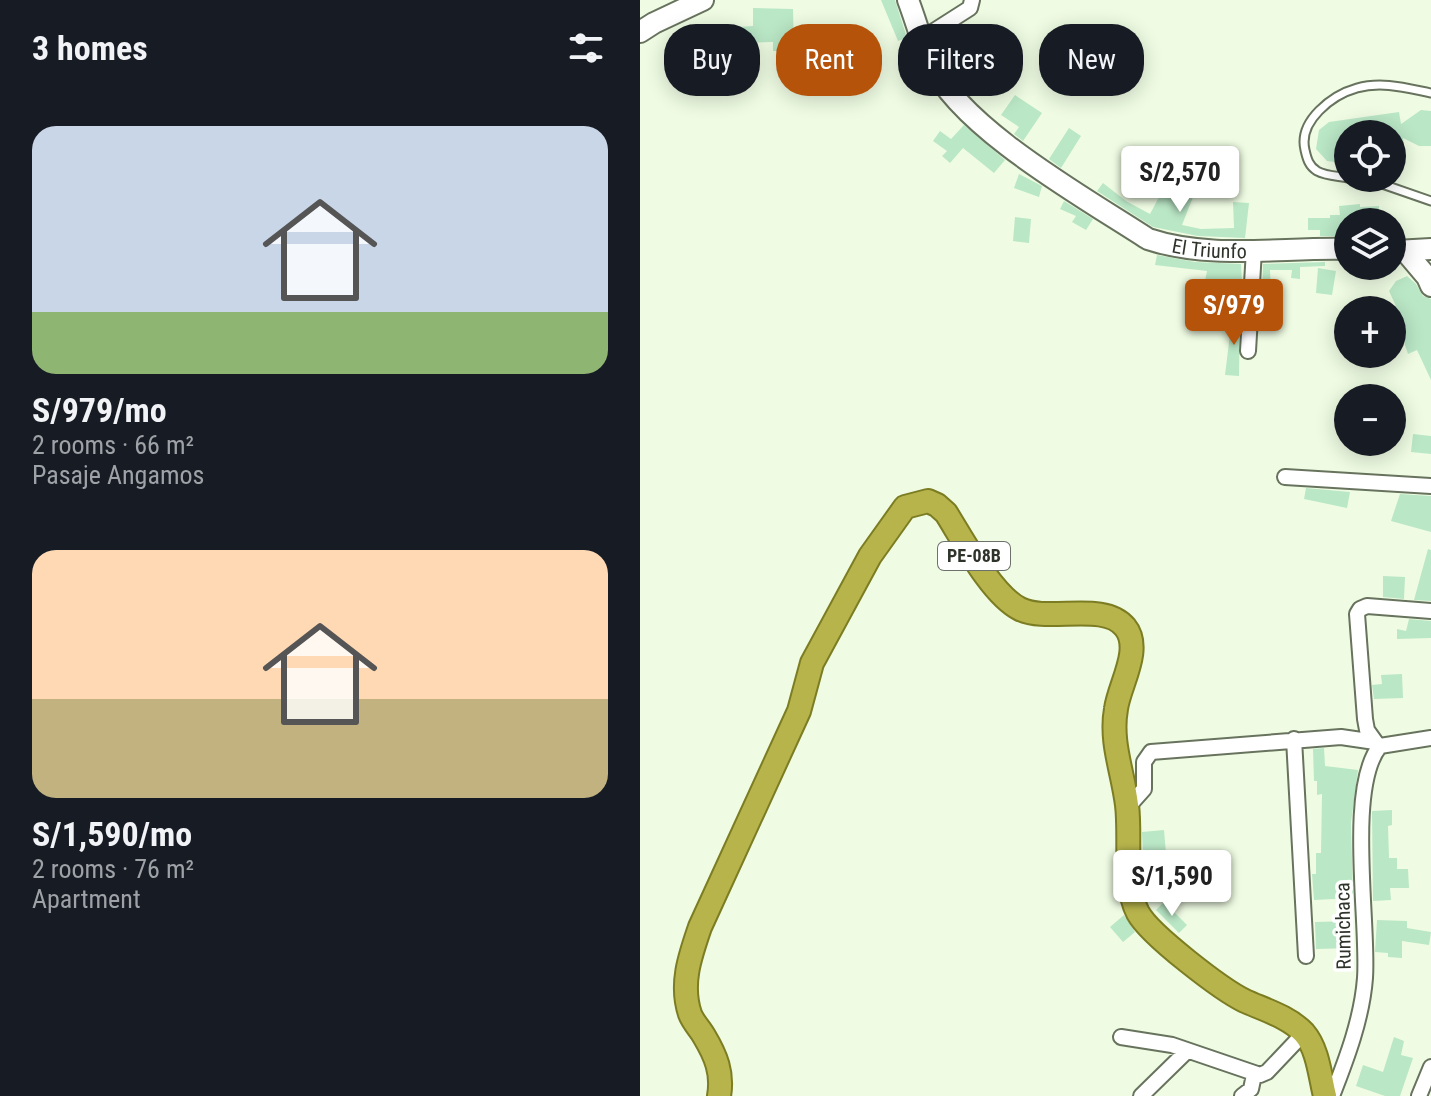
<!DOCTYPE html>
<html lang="en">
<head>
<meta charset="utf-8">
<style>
  body { margin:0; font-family:"Roboto Condensed",sans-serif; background:#242831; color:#f1f3f6; height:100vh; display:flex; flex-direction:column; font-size:30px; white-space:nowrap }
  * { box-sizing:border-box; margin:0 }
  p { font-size:26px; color:#9ea1a6 }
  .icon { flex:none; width:44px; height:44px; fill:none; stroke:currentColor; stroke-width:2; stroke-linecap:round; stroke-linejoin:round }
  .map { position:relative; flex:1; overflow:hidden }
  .panel { display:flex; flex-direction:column; background:#171b24; width:640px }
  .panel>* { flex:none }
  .hud { position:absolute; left:24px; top:24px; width:646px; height:72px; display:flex; gap:16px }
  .controls { position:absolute; left:694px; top:120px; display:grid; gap:16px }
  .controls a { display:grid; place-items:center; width:72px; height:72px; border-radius:50%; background:#171b24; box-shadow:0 4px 20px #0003; font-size:40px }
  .price { position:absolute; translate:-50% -68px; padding:0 18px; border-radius:8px; background:#fff; color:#222; font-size:26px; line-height:52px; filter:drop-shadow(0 2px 4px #0008) }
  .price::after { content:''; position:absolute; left:50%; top:48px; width:24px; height:18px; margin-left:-12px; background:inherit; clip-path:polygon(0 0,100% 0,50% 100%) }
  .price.current { background:#b45309; color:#fff }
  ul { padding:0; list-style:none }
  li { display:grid; align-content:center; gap:16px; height:424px; padding:0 32px }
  li span { display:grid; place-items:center; height:248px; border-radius:24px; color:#555 }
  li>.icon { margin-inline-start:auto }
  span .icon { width:144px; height:144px; fill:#fffc; stroke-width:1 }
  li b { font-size:34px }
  h2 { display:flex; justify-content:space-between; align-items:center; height:96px; padding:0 32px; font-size:34px }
  .chip { padding:0 28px; border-radius:32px; background:#171b24; box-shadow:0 4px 20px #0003; font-size:28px; line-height:72px }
  .chip.current { background:#b45309; color:#fff }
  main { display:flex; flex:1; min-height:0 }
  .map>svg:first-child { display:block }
  .building { fill:#bae7c6 }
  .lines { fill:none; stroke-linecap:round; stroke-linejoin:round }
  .service-casing { stroke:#68735e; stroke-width:11 }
  .minor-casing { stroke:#68735e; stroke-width:18 }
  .secondary-casing { stroke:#68735e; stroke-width:24 }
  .trunk-casing { stroke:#7c7c23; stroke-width:26 }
  .service { stroke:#fff; stroke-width:7 }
  .minor { stroke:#fff; stroke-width:14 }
  .secondary { stroke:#fff; stroke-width:20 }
  .trunk { stroke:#b7b44c; stroke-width:22 }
  .labels { text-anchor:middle; stroke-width:7; stroke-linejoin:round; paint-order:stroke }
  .shield { fill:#fff; stroke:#6d716b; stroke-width:2 }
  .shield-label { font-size:18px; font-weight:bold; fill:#2f342b }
  .street-label { font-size:20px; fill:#2f342b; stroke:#fff }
</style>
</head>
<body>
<main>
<section class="panel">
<h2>3 homes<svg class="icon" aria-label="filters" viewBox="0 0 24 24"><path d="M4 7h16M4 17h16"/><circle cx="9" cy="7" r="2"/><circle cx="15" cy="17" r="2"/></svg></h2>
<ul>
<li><span style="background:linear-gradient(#c9d6e8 75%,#8fb573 0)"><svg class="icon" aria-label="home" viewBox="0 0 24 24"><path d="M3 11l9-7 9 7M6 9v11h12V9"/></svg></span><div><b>S/979/mo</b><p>2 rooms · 66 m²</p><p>Pasaje Angamos</p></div></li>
<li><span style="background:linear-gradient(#ffd9b3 60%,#c2b280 0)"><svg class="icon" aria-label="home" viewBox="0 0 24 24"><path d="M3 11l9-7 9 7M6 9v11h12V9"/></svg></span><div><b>S/1,590/mo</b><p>2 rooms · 76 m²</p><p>Apartment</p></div></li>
</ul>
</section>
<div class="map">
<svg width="791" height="1096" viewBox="0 0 791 1096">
  <rect width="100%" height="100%" fill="#effce3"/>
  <path class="building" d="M 241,0 L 255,0 L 267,38 L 258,41 Z
    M 113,8 L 153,9 L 154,51 L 133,51 L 133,42 L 99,43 L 98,27 L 113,26 Z
    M 375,95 L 402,113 L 383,141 L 374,134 L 379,127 L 361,115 Z
    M 781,110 L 791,111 L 791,146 L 779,146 L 763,138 L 765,152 L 752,154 L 752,134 L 708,134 L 708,160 L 695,162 L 687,161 L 676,149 L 679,130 L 689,122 L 759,112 L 761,124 Z
    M 324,125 L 365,160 L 354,173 L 323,148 L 310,163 L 302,156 L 307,151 L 293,141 L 300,131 L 311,139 Z
    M 429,128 L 441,136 L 421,168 L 409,159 Z
    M 379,174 L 402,186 L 399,197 L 374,188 Z
    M 463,183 L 486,201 L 510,214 L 526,184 L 536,189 L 535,191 L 553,197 L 542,225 L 561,229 L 594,228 L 593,202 L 609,203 L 605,238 L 558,236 L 513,227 L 457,191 Z
    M 424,201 L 453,219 L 446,230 L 432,222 L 436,216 L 420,209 Z
    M 720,204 L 720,207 L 739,206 L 739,222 L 708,222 L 708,236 L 680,236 L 680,230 L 668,230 L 668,218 L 690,218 L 690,215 L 700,215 L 699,206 Z
    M 375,217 L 391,219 L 389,243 L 373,241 Z
    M 517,255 L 555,262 L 601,264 L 602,282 L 585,281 L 583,289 L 564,285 L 567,271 L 515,265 Z
    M 685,262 L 685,266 L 660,267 L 660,279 L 651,278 L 652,270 L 630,270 L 631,292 L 622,292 L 623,264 Z
    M 678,268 L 696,271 L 692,295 L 676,293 Z
    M 767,276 L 776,284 L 783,296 L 791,299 L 791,380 L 777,350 L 768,354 L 760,330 L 766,328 L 749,291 L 756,281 Z
    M 593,310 L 600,311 L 599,376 L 585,375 Z
    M 773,434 L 791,436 L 791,454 L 771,452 Z
    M 666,488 L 710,492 L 707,508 L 664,499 Z
    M 760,494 L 791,496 L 791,532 L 751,521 Z
    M 788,549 L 791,550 L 791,601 L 774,600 Z
    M 743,576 L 765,577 L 764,599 L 743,597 Z
    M 769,619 L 791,621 L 791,638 L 757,639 L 757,629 L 766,631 Z
    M 762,674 L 763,698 L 734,699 L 732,685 L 742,684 L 741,675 Z
    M 684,748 L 685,766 L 718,770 L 711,823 L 713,898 L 674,900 L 672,874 L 676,874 L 676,853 L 681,853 L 682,794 L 677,795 L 677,781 L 674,781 L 673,749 Z
    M 752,810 L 752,825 L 748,826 L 749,858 L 757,858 L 757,869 L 768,869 L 769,888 L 750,888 L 751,900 L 733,901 L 732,811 Z
    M 524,830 L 528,877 L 504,879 L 502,832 Z
    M 524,902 L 547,925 L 539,933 L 516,910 Z
    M 484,915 L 495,932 L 483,942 L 470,927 Z
    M 737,920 L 767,921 L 767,928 L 791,932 L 789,945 L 762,941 L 762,958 L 748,957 L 748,953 L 735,952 Z
    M 711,921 L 712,948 L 676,949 L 675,922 Z
    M 754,1037 L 764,1041 L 761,1055 L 773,1058 L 760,1096 L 745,1096 L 716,1086 L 723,1065 L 743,1072 Z"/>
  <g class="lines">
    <defs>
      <path id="service" d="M 708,178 C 698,176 686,176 677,171 C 669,166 667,159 665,150 C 658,121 692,95 717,88 C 742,81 766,88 791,93
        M 710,178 L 742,184 L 791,201"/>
      <path id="minor" d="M 283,38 L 330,8 L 332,0
        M 608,351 L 614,250
        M 645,477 L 791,486
        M 654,739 L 666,956
        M 737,744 L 727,730 L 725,719 L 717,614 L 720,609 L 727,606 L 791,611
        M 487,808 L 504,789 L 504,762 L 511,752 L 701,737 L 735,742
        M 481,1037 L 532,1045 L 620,1075 L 627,1072 L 664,1033
        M 501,1096 L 547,1051
        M 602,1096 L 611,1089 L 614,1075
        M 692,1096 C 707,1058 722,1018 725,978 C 729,924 706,787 740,746 L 791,738
        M 779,1096 L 791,1067"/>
      <g id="secondary">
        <path id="s1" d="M 268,0 C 276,21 282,44 291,63 C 321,129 447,199 508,239 C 571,260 642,247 708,249"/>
        <path d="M 0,32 L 14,23 L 63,0"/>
        <path d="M 756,251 L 791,249"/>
        <path d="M 765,251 L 787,277 L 791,286"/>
      </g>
      <path id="trunk" d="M 79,1096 C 83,1073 76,1056 64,1036 C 60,1029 53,1022 50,1014 C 40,984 50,956 60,927 L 159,711 L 172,663 L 230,556 L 265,507 L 288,501 L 297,505 L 306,513 C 323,540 352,595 380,609 C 408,623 464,601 485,627 C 503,649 479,685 476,709 C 470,742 483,772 487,805 C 491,836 483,885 498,913 C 510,935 582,990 605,1001 C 625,1010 649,1017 664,1033 C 678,1049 680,1076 685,1096"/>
    </defs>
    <use href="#service" class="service-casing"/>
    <use href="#minor" class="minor-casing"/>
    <use href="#secondary" class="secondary-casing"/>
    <use href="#trunk" class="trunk-casing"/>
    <use href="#service" class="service"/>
    <use href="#minor" class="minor"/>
    <use href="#secondary" class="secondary"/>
    <use href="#trunk" class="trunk"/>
  </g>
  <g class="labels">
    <rect class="shield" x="298" y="542" width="72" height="28" rx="6"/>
    <g class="shield-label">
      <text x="334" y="562">PE-08B</text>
    </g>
    <g class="street-label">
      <text dy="7" stroke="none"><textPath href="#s1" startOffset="412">El Triunfo</textPath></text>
      <text transform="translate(703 926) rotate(-91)" y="7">Rumichaca</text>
    </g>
  </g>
</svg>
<div class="controls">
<a><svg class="icon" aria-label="locate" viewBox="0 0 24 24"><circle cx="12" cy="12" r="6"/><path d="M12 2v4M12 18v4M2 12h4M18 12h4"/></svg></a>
<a><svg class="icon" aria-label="layers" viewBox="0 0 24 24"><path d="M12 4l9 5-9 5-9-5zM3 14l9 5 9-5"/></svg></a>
<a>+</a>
<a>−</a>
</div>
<b class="price" style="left:540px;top:214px">S/2,570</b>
<b class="price current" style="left:594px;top:347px">S/979</b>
<b class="price" style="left:532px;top:918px">S/1,590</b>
<div class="hud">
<a class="chip">Buy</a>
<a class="chip current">Rent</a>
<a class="chip">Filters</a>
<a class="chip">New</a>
</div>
</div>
</main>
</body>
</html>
